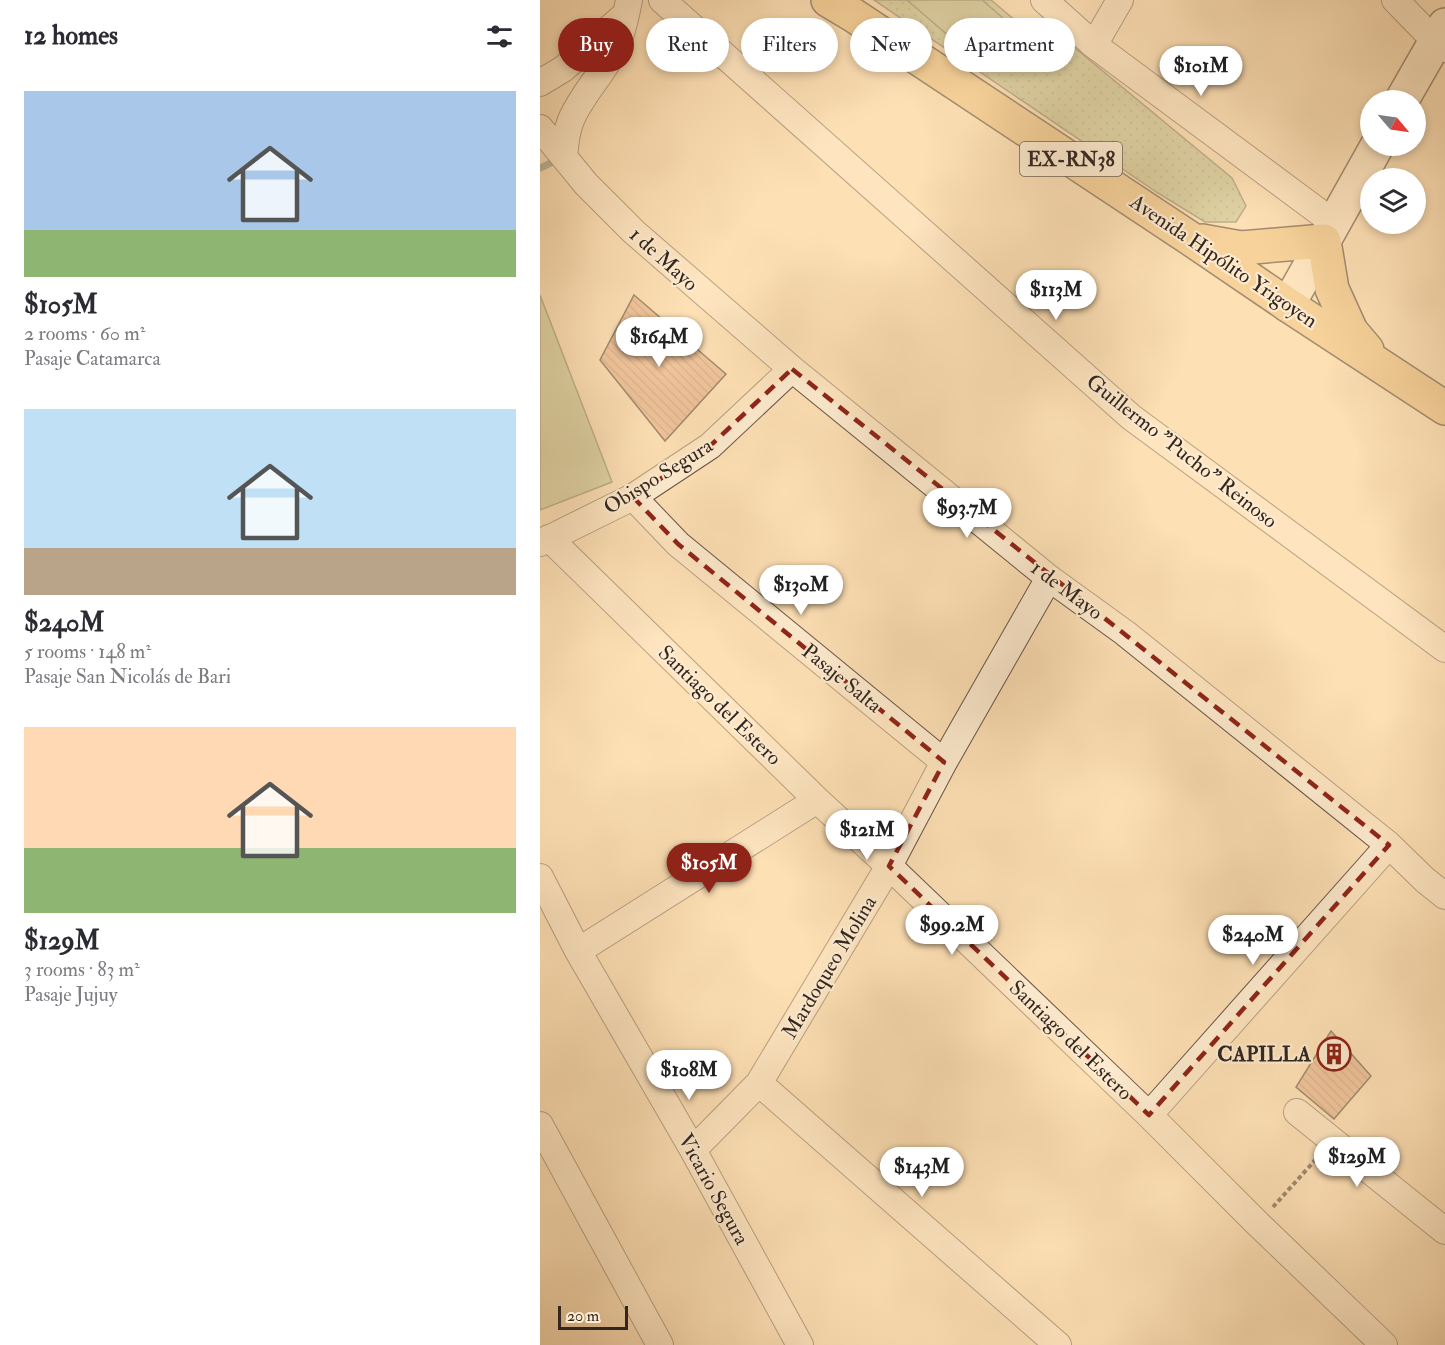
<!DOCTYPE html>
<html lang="en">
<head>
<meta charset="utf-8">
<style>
  body { margin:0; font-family:"IM FELL Double Pica",serif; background:#f7f7f7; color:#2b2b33; height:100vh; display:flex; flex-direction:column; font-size:22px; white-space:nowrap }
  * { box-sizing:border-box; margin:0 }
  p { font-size:20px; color:#7c7c81 }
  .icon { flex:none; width:33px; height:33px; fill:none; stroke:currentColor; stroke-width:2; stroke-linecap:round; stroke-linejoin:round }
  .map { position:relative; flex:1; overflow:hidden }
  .panel { display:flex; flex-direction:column; background:#fff; width:540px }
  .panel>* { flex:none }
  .top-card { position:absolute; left:18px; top:18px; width:570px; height:54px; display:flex; gap:12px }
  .needle { width:39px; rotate:119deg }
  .fabs { position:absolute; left:820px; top:90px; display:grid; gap:12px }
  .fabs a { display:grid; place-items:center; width:66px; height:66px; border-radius:50%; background:#fff; box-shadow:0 3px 9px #0003; font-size:30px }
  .scale { position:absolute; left:18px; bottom:15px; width:70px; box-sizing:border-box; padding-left:6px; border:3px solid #322621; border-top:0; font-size:16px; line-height:21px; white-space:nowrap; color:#322621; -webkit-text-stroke:4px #feebcf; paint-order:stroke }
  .price { position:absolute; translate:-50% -51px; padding:0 14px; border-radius:21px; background:#fff; color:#222; font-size:20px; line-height:39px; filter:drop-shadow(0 2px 3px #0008) }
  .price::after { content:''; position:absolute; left:50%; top:36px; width:18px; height:14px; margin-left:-9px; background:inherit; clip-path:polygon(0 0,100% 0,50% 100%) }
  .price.active { background:#8f2418; color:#fff }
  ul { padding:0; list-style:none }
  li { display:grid; align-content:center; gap:12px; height:318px; padding:0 24px }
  li span { display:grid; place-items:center; height:186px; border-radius:0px; color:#555 }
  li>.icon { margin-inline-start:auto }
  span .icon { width:108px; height:108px; fill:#fffc; stroke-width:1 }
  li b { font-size:26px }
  h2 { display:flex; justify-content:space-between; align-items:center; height:72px; padding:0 24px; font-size:26px }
  .chip { padding:0 21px; border-radius:27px; background:#fff; box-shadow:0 3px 9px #0003; font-size:21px; line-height:54px }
  .chip.active { background:#8f2418; color:#fff }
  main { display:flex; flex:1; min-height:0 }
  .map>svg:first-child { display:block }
  .grass { fill:url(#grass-dots); stroke:#787458; stroke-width:1.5 }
  .pitch { fill:#bdc390; stroke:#787458; stroke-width:1.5 }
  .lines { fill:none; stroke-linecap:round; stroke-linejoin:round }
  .stream { stroke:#748079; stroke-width:7 }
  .building { fill:url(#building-back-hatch); stroke:#322621; stroke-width:1.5 }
  .street-casing { stroke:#655446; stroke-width:28 }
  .secondary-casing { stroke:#322621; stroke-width:36 }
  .primary-casing { stroke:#322621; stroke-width:36 }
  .path { stroke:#322621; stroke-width:4; stroke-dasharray:4.5 3; stroke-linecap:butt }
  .street { stroke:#feebcf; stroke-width:26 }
  .secondary { stroke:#feebcf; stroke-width:33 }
  .primary { stroke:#efc07a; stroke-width:33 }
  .marked { fill:none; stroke:#8f2418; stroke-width:4.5; stroke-dasharray:12 8; stroke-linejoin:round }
  .labels { text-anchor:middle; stroke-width:4.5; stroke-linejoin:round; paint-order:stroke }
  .shield { fill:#feebcf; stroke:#6f6155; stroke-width:1.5 }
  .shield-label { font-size:20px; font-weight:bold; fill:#322621 }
  .street-label { font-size:21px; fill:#322621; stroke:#feebcf }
  .poi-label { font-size:21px; font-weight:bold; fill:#322621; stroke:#feebcf; text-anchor:end }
</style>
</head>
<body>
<main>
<section class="panel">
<h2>12 homes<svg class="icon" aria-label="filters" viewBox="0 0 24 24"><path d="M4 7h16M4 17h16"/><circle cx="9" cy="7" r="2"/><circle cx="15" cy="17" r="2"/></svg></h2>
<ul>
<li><span style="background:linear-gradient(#a9c7e8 75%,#8fb573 0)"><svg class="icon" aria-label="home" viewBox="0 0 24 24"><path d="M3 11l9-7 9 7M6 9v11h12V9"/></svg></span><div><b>$105M</b><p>2 rooms · 60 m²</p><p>Pasaje Catamarca</p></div></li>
<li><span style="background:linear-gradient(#bfe0f5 75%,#b9a48a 0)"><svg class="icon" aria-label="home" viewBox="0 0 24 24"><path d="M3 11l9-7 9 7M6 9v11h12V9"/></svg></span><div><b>$240M</b><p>5 rooms · 148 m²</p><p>Pasaje San Nicolás de Bari</p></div></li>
<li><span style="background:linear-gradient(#ffd9b3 65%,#8fb573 0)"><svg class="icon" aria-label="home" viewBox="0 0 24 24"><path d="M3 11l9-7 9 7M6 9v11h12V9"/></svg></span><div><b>$129M</b><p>3 rooms · 83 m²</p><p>Pasaje Jujuy</p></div></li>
</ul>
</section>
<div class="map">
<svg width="905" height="1345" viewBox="0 0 905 1345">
  <defs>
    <pattern id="grass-dots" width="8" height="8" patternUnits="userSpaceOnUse" patternTransform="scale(1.5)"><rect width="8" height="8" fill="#bdc390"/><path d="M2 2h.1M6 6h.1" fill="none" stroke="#a3a77c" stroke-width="1.8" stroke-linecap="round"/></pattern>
    <pattern id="building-back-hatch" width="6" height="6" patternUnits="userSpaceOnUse" patternTransform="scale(1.5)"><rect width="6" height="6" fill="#e3a57f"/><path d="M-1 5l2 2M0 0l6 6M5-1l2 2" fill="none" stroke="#b98668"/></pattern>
  </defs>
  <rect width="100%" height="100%" fill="#fee0b5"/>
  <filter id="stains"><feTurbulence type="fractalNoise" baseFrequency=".00333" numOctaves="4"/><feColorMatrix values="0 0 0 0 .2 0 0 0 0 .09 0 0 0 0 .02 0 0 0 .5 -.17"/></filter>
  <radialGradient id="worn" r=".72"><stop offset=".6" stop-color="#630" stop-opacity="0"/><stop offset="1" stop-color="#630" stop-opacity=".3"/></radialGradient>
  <path class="grass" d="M 334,0 L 451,0 L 483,27 L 530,44 L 692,178 L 706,206 L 696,222 L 665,222 L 618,193 Z"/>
  <path class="pitch" d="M 367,0 L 442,0 L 479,32 L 447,69 Z
    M 0,295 L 72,482 L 0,510 Z"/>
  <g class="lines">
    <path class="stream" d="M 0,168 L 19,159"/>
  </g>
  <path class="building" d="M 94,295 L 186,374 L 125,441 L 60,360 Z
    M 791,1031 L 831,1076 L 794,1119 L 756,1087 Z"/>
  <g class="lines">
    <defs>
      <path id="street" d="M 122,0 L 591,417 L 905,649
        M 504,0 L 554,45 L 794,223
        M 855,0 L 895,41 L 905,49
        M 554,45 L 580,0
        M 0,83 L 23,69 L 86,14
        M 0,128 L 46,184 L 94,232 L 252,369 L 509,578 L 585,633 L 849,845 L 885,880 L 905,896
        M 24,157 C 25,144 26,132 31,120 C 42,94 63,74 75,49 C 82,34 86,16 89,0
        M 93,497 L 138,544 L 404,762
        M 9,538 L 277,800 L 349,866 L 609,1115 L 718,1224 L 844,1345
        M 0,543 L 93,497 L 170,446 L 252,369
        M 0,877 L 38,951 L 153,1150 L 260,1345
        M 38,951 L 277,800
        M 219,1083 L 518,1345
        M 757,1112 L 905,1231
        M 609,1115 L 849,845
        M 0,1125 L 120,1345
        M 153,1150 L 219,1083 L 349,866 L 404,762 L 509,578"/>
      <path id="secondary" d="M 862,100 L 905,25
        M 748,305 L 837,146"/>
      <path id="primary" d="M 288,0 L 313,15 L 651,239 L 748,305 L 905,408
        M 662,241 L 701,248 L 784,241 L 792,289 L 811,331 L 827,350"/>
    </defs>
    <use href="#street" class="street-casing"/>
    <use href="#secondary" class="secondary-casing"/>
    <use href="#primary" class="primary-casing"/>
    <path class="path" d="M 733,1207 L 778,1157"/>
    <use href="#street" class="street"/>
    <use href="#secondary" class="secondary"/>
    <use href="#primary" class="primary"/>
  </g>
  <path d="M0 0H905V1345H0ZM 252,369 L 849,845 L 609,1115 L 349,866 L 404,762 L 138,544 L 93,497 L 170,446 Z" fill="#fee0b5" fill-opacity=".55" fill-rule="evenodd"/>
  <path class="marked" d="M 252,369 L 849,845 L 609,1115 L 349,866 L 404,762 L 138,544 L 93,497 L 170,446 Z"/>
  <defs>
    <symbol id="building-ring" viewBox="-11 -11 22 22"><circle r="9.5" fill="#feebcf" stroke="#8f2418" stroke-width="1.5"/><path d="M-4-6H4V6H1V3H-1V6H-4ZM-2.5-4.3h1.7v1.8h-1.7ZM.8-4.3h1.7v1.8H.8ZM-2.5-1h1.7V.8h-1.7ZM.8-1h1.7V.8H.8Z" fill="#8f2418"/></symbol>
  </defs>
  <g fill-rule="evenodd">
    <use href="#building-ring" x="775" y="1035" width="38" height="38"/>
  </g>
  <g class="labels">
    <rect class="shield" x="480" y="142" width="102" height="34" rx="4.5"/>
    <g class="shield-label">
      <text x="531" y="166">EX-RN38</text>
    </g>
    <g class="street-label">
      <text transform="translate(124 259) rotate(42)" y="7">1 de Mayo</text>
      <text transform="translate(684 261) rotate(34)" y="7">Avenida Hipólito Yrigoyen</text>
      <text transform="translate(642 451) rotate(38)" y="7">Guillermo "Pucho" Reinoso</text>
      <text transform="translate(118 476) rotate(-32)" y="7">Obispo Segura</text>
      <text transform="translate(527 590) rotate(37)" y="7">1 de Mayo</text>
      <text transform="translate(302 678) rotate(39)" y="7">Pasaje Salta</text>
      <text transform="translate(180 705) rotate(44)" y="7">Santiago del Estero</text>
      <text transform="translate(289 967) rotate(-59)" y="7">Mardoqueo Molina</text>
      <text transform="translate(531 1040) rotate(44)" y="7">Santiago del Estero</text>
      <text transform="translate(174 1189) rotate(61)" y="7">Vicario Segura</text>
    </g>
    <g class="poi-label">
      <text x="771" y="1061">CAPILLA</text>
    </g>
  </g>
  <rect width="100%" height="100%" filter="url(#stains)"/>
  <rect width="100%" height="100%" fill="url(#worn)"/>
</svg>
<div class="fabs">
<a><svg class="needle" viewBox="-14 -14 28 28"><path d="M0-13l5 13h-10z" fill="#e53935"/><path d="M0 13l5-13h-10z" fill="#7c7c81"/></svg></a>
<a><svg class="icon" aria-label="layers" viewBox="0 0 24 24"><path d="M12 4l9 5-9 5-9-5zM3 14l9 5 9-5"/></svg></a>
</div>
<div class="scale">20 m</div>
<b class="price" style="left:661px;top:97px">$101M</b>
<b class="price" style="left:516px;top:321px">$113M</b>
<b class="price" style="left:119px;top:368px">$164M</b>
<b class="price" style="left:427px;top:539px">$93.7M</b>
<b class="price" style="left:261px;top:616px">$130M</b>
<b class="price" style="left:327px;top:861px">$121M</b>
<b class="price active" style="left:169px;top:894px">$105M</b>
<b class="price" style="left:412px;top:956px">$99.2M</b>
<b class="price" style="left:713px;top:966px">$240M</b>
<b class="price" style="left:149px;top:1101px">$108M</b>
<b class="price" style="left:817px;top:1188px">$129M</b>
<b class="price" style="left:382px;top:1198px">$143M</b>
<div class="top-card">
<a class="chip active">Buy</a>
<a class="chip">Rent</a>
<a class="chip">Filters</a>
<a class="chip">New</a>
<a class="chip">Apartment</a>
</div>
</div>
</main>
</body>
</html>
